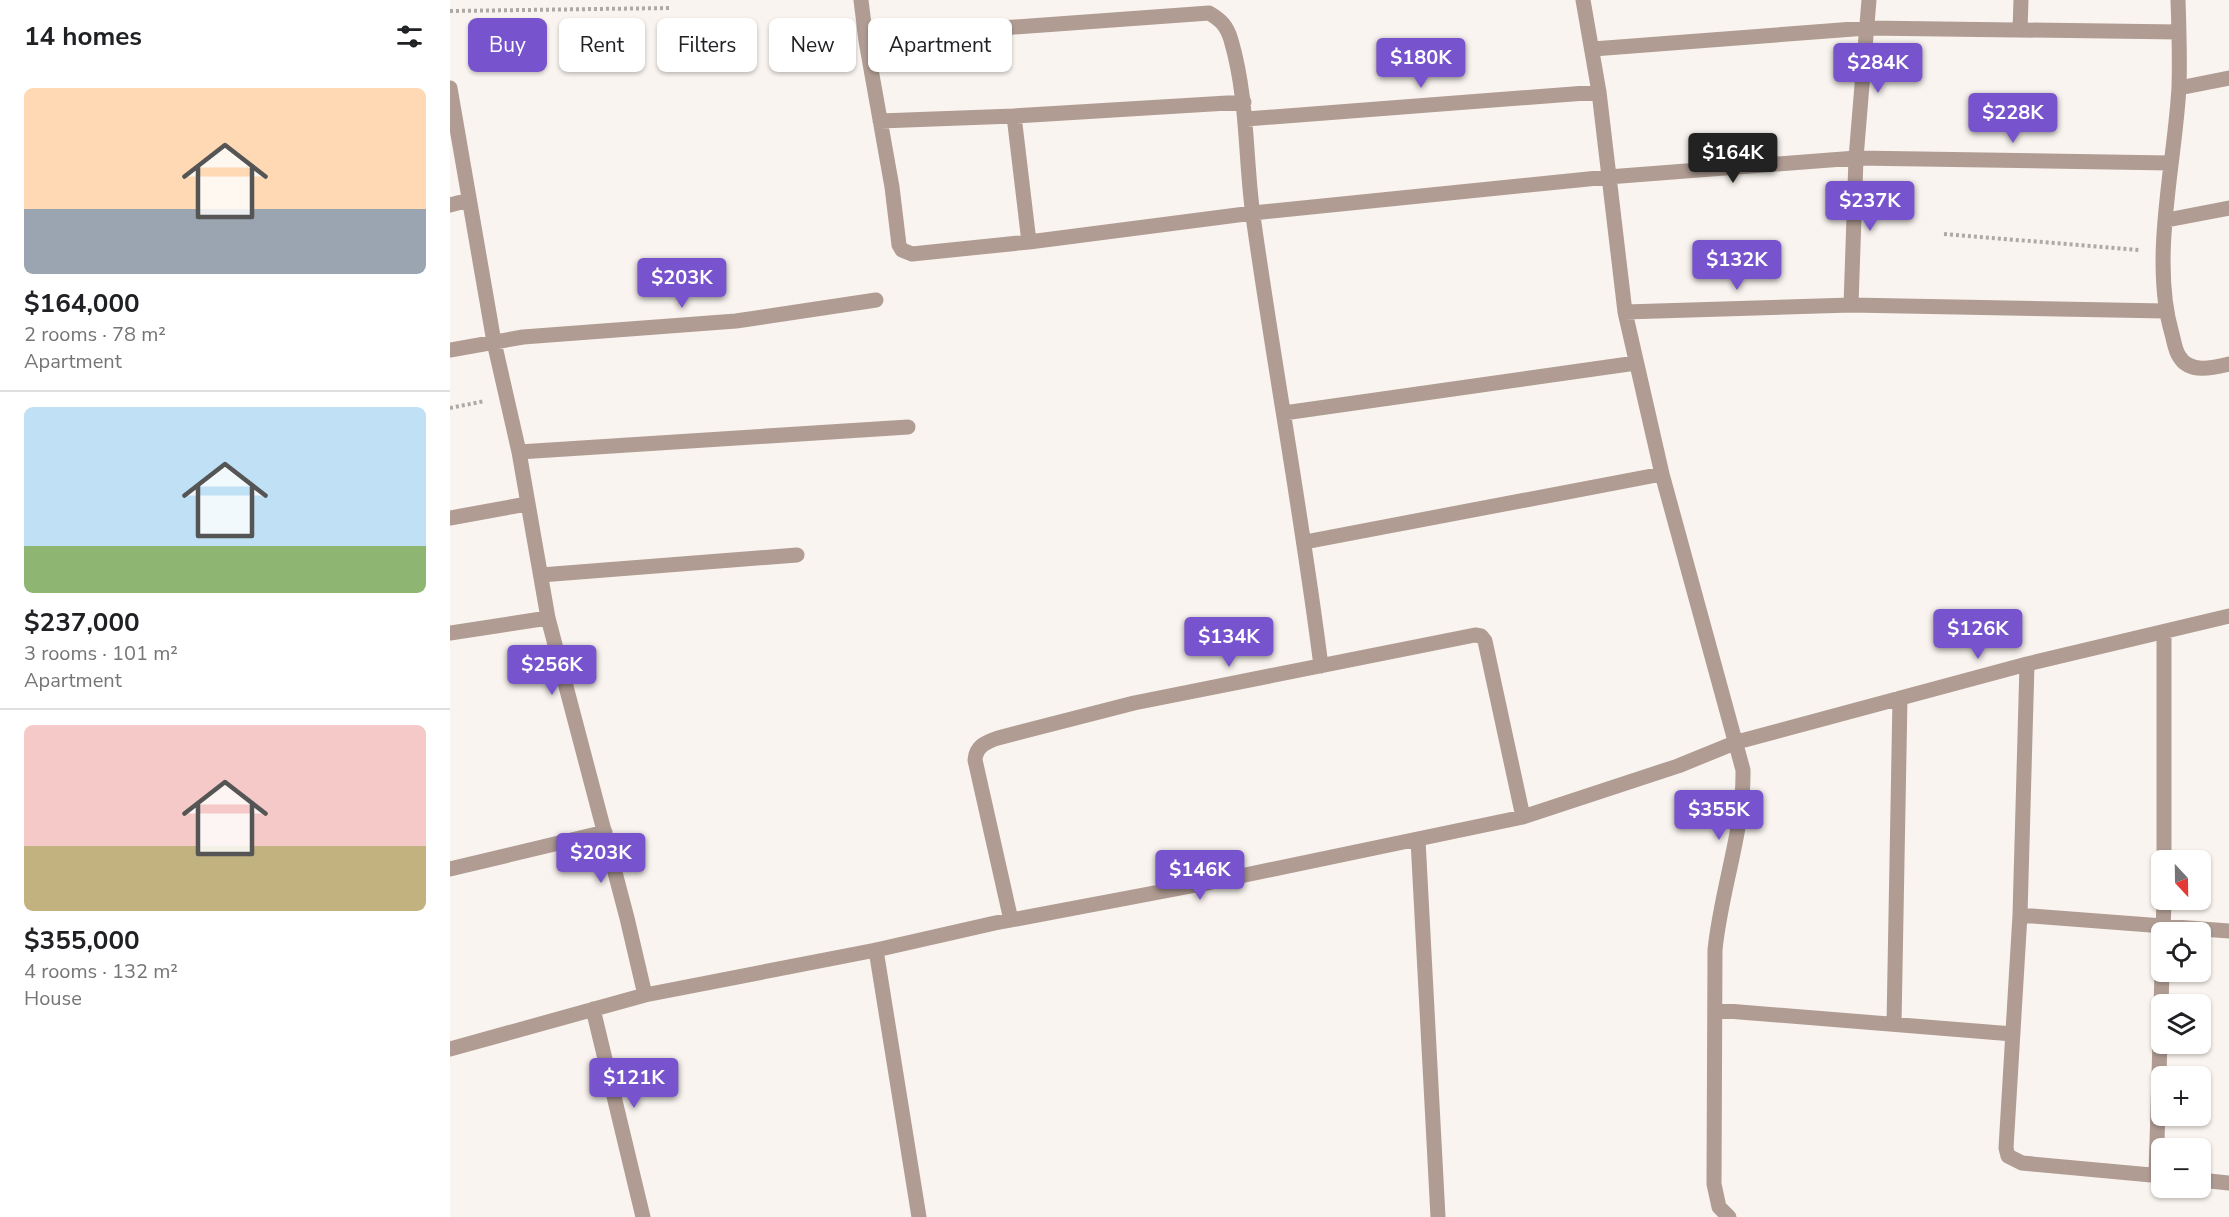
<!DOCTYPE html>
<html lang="en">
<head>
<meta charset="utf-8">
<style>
  body { margin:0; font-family:"Nunito Sans",sans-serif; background:#f2f2f2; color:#202124; height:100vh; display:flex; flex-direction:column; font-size:22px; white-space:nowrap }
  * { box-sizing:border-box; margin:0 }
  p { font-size:20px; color:#757577 }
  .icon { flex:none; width:33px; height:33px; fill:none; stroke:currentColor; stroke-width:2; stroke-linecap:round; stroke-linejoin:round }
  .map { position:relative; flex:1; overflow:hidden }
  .sheet { display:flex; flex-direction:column; background:#fff; width:450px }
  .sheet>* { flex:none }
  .top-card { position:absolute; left:18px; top:18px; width:570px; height:54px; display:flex; gap:12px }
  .needle { width:39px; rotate:158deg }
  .buttons { position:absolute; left:1701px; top:850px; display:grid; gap:12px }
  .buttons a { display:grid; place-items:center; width:60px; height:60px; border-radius:9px; background:#fff; box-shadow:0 2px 4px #0004; font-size:30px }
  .price { position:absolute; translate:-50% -51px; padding:0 14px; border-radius:6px; background:#7753cd; color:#fff; font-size:20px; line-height:39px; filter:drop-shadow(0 2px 3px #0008) }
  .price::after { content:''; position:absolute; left:50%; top:36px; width:18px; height:14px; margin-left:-9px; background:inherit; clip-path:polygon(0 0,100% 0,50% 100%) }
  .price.active { background:#222; color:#fff }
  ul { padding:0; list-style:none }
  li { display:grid; align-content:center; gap:12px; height:318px; padding:0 24px }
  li+li { border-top:2px solid #e0e0e0 }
  li span { display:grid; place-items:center; height:186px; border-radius:9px; color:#555 }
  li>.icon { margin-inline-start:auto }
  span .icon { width:108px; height:108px; fill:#fffc; stroke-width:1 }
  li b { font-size:26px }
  h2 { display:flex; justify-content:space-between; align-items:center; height:72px; padding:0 24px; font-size:26px }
  .chip { padding:0 21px; border-radius:9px; background:#fff; box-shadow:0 2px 4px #0004; font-size:21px; line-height:54px }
  .chip.active { background:#7753cd; color:#fff }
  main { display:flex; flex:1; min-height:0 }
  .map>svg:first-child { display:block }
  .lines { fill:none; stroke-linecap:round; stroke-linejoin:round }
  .path { stroke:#ada9a6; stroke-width:4; stroke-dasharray:3 3; stroke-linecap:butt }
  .minor { stroke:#b09c93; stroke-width:15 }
</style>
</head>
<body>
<main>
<section class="sheet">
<h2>14 homes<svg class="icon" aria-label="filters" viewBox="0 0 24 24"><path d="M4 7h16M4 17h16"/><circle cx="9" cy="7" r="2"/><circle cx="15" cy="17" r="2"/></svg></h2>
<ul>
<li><span style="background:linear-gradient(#ffd9b3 65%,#9aa5b1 0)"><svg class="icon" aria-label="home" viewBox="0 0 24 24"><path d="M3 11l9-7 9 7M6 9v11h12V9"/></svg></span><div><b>$164,000</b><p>2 rooms · 78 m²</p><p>Apartment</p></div></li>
<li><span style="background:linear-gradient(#bfe0f5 75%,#8fb573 0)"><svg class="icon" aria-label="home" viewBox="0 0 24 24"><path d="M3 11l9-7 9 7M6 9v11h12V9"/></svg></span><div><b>$237,000</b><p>3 rooms · 101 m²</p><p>Apartment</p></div></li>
<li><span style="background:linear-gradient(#f6c9c9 65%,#c2b280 0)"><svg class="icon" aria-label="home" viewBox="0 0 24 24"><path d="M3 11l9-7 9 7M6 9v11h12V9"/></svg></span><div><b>$355,000</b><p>4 rooms · 132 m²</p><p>House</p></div></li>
</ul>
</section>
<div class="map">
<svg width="1779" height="1217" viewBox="0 0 1779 1217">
  <rect width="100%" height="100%" fill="#f9f4ef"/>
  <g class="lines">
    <path class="path" d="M 0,11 L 220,8
      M 1494,234 L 1689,250
      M 0,408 L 35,401"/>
    <path class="minor" d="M 411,0 L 416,41 L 428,37 L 759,13 C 771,20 777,26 781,40 C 798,98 795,157 803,216 C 824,366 852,515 871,666
      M 1728,0 C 1729,29 1730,58 1729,87 C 1725,164 1700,259 1722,334 C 1724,341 1725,350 1729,356 C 1739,374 1763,368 1779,364
      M 1570,30 L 1571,0
      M 416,41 L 442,187 L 449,245 L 452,250 L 462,254 L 579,242 L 803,213 L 1158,177 L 1406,158 L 1720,163
      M 1143,49 L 1417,28 L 1729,32
      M 0,88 L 44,342 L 69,452 L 98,618 L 177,918 L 195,995
      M 1729,88 L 1779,78
      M 564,116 L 579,242
      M 796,119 L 1149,92
      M 430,121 L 564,116 L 794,102
      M 0,205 L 19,200
      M 1717,220 L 1779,208
      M 1401,305 L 1406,158 L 1419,0
      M 1175,312 L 1401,305 L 1715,311
      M 0,350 L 73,337 L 286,321 L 426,300
      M 834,413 L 1186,363
      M 69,452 L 458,427
      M 1212,474 L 1293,770 C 1294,831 1271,889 1265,950 L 1264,1184 L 1269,1207 L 1279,1217
      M 0,518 L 77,504
      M 855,542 L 1212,474 L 1175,312 L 1149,92 L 1133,0
      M 91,575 L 347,555
      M 0,633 L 98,618
      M 1577,664 L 1570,915 L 1556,1148 L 1558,1156 L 1572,1163 L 1712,1176
      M 968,840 L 988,1217
      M 1714,861 L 1714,632
      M 0,869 L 155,832
      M 1570,915 L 1779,931
      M 561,920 L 525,760 C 526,746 536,742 548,738 L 684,703 L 1025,635 L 1031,636 L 1035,641 L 1073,817
      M 1713,933 L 1714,900
      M 426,950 L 469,1217
      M 143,1009 L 193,1217
      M 1265,1010 L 1563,1034
      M 1444,1024 L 1450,698
      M 0,1049 L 195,995 L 426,950 L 545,923 L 757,883 L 1073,817 L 1228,766 L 1287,742 L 1577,664 L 1779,616
      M 1706,1176 L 1712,972
      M 1750,1180 L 1779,1183"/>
  </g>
</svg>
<div class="buttons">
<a><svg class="needle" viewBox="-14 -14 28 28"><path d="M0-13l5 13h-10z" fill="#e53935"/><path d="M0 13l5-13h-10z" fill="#757577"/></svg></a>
<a><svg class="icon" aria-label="locate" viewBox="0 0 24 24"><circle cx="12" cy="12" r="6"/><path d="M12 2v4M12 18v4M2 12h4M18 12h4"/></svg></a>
<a><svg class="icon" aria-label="layers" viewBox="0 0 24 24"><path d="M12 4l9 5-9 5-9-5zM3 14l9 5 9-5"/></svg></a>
<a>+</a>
<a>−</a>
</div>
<b class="price" style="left:971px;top:89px">$180K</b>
<b class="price" style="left:1428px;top:94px">$284K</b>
<b class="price" style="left:1563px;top:144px">$228K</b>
<b class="price active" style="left:1283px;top:184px">$164K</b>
<b class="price" style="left:1420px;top:232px">$237K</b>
<b class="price" style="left:1287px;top:291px">$132K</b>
<b class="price" style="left:232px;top:309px">$203K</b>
<b class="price" style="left:1528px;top:660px">$126K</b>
<b class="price" style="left:779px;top:668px">$134K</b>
<b class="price" style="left:102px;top:696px">$256K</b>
<b class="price" style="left:1269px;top:841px">$355K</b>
<b class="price" style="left:151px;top:884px">$203K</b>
<b class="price" style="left:750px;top:901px">$146K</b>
<b class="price" style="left:184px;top:1109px">$121K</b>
<div class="top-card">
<a class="chip active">Buy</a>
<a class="chip">Rent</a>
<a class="chip">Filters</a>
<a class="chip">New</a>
<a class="chip">Apartment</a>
</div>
</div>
</main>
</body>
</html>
